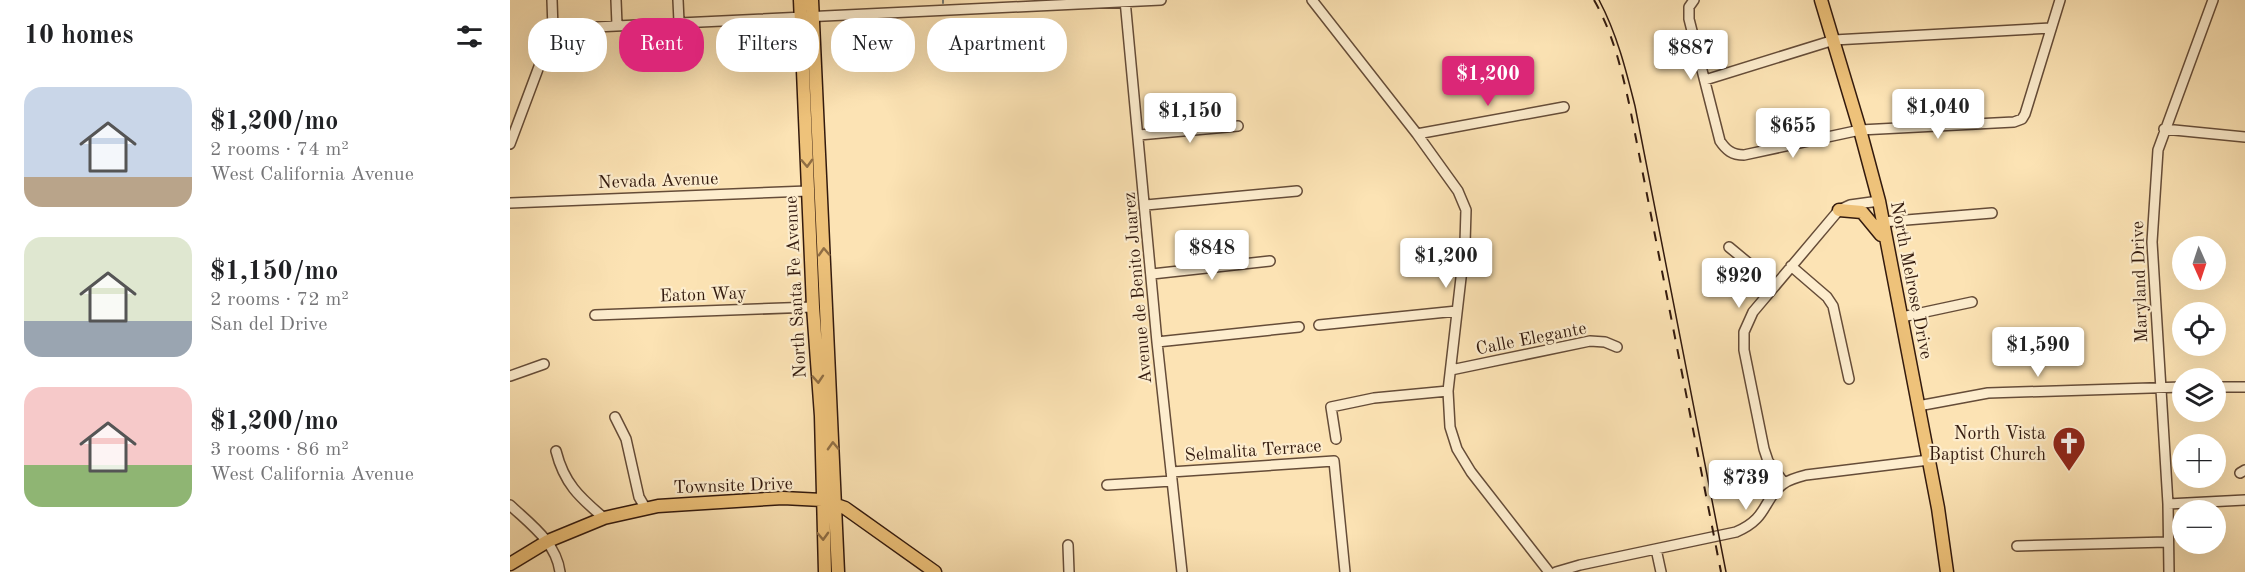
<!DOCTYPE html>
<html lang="en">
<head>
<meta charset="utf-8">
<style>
  body { margin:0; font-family:"Old Standard TT",serif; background:#f6f6f6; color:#202124; height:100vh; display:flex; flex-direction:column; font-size:22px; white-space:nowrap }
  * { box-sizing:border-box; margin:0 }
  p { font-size:20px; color:#757577 }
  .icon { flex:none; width:33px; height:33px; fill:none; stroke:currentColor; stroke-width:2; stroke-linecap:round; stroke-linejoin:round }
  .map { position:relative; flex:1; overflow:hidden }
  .drawer { display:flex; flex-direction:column; background:#fff; width:510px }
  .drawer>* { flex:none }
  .hud { position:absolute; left:18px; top:18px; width:570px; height:54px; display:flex; gap:12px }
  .needle { width:39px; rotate:177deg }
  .controls { position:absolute; left:1662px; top:236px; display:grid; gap:12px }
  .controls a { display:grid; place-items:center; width:54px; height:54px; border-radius:50%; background:#fff; box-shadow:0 6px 24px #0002; font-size:30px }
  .price { position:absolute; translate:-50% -51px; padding:0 14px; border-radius:6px; background:#fff; color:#222; font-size:20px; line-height:39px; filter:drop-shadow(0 2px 3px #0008) }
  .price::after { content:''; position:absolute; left:50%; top:36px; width:18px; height:14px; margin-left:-9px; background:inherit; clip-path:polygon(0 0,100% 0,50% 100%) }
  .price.active { background:#db2777; color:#fff }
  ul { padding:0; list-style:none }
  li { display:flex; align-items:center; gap:18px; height:150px; padding:0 24px }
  li span { display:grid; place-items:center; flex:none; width:168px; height:120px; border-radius:18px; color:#555 }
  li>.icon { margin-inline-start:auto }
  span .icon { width:72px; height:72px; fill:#fffc; stroke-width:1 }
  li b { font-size:26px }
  h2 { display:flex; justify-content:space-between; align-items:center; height:72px; padding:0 24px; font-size:26px }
  .pill { padding:0 21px; border-radius:24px; background:#fff; box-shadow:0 6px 24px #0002; font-size:21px; line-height:54px }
  .pill.active { background:#db2777; color:#fff }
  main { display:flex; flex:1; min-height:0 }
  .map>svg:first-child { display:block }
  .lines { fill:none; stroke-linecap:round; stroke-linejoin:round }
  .stream { stroke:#777b74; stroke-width:2 }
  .minor-casing { stroke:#654c38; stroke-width:12 }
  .major-casing { stroke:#331a0e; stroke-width:15 }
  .minor { stroke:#fdedce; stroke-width:9 }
  .major { stroke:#eec27a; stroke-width:12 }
  .tram { stroke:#331a0e; stroke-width:1.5 }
  .rail { stroke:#331a0e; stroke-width:2; stroke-dasharray:10 10; stroke-linecap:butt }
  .oneway { stroke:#906e44 }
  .labels { text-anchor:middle; stroke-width:4.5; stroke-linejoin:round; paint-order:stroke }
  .street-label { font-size:18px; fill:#331a0e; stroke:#fdedce }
  .poi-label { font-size:18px; fill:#331a0e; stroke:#fdedce; text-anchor:end }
</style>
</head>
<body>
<main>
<section class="drawer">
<h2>10 homes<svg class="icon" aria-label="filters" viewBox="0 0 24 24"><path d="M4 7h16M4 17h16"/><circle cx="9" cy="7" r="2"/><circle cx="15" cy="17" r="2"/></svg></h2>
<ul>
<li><span style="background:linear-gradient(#c9d6e8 75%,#b9a48a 0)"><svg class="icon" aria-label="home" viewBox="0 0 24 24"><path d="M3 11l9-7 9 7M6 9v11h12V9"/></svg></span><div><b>$1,200/mo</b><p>2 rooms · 74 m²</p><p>West California Avenue</p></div></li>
<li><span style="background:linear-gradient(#dfe7d0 70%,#9aa5b1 0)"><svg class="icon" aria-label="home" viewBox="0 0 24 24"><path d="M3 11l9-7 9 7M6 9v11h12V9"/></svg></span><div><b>$1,150/mo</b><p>2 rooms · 72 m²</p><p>San del Drive</p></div></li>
<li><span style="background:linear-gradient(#f6c9c9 65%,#8fb573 0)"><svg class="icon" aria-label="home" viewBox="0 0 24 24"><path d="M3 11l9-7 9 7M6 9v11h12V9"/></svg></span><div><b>$1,200/mo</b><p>3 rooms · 86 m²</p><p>West California Avenue</p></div></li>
</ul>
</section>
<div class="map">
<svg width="1735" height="572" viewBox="0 0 1735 572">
  <rect width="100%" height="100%" fill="#fce3b4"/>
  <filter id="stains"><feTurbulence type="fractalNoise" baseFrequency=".00333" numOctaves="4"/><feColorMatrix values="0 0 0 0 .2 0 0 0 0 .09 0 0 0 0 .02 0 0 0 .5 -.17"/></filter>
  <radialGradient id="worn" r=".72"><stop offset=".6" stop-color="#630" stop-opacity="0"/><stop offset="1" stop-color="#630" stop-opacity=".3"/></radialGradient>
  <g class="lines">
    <path class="stream" d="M 433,0 L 433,3"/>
    <defs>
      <path id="minor" d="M 106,0 L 107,25
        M 168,0 L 169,22
        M 615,0 L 647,342 L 672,572
        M 802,0 L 907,134 L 948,191 L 956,210 L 955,243 L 938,391 L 940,427 L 947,449 L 961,472 L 1039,572
        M 1184,0 L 1179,7 L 1179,19 L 1210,141 C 1216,150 1222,155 1234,155 L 1350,130 L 1504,122 L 1512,119 L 1515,114 L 1550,0
        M 43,29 L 651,0
        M 1195,80 L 1324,40 L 1541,28
        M 1654,129 L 1735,137
        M 907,134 L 1054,107
        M 629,135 L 728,126
        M 0,144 L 43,29 L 42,0
        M 0,203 L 298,191
        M 636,205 L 787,191
        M 1372,222 L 1482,213
        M 1219,247 L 1265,285
        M 1281,266 L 1317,297 L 1323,306 L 1339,379
        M 642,274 L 760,261
        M 85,315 L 303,307
        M 1392,317 L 1462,302
        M 809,325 L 947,311
        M 647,342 L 789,327
        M 941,370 L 1080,341 L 1095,342 L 1107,347
        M 0,376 L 34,364
        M 1706,387 L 1735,387
        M 1408,406 L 1478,393 L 1672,387
        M 105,417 L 116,439 L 129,497 L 136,509
        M 826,439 L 821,407 L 864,398 L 938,391
        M 46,451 C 54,483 69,497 94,518
        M 661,472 L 824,461 L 835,572
        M 1730,473 L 1735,470
        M 1274,483 L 1258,461 L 1254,449 L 1234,350 L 1234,332 L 1243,312 L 1329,210 L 1340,205 L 1369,201
        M 597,485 L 662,481
        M 1658,504 L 1735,500
        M 0,505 C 20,524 46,542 50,572
        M 558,545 L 559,572
        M 1507,546 L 1657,542
        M 1146,549 L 1151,572
        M 1046,572 L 1070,565 L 1226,532 C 1259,518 1252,500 1273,484 C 1280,479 1288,477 1296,475 L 1419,460
        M 1659,572 L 1658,504 L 1642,242 L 1648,150 L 1703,0"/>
      <path id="major" d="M 290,0 L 303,307 L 311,416 L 315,572
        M 302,0 L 328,572
        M 1311,0 L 1350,130 L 1369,201 L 1428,508 L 1437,572
        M 1329,210 L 1352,212 L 1371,235
        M 0,564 L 38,541 L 94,518 L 148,506 L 273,498 L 312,500 L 335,508 L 425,572"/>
    </defs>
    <use href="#minor" class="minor-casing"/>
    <use href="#major" class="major-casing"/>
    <use href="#minor" class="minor"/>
    <use href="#major" class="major"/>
    <path class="tram" d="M 1089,0 C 1107,34 1116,70 1125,106 L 1216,572"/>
    <path class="rail" d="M 1084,0 C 1103,33 1112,71 1120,108 L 1211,572"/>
  </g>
  <defs><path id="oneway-chevron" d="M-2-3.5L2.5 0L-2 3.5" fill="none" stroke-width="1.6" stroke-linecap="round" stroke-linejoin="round" transform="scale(1.5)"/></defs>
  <g class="oneway">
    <use href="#oneway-chevron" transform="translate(297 163) rotate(88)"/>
    <use href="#oneway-chevron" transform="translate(314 252) rotate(-93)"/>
    <use href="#oneway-chevron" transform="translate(308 379) rotate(86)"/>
    <use href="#oneway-chevron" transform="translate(323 446) rotate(-92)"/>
    <use href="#oneway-chevron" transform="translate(313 536) rotate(88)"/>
  </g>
  <defs>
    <symbol id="church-pin" viewBox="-11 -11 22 30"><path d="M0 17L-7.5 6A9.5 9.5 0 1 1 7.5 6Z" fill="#8f2418" stroke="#fdedce"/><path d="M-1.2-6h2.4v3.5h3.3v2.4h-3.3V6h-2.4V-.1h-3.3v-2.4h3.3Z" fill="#fff"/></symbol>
  </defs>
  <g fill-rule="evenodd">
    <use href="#church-pin" x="1540" y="424" width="38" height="52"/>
  </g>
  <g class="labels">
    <g class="street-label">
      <text transform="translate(148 180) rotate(-2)" y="6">Nevada Avenue</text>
      <text transform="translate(1402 280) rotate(79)" y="6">North Melrose Drive</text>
      <text transform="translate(1629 282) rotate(-92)" y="6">Maryland Drive</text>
      <text transform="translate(285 287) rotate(-93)" y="6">North Santa Fe Avenue</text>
      <text transform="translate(627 288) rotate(-95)" y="6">Avenue de Benito Juarez</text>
      <text transform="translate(193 294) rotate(-2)" y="6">Eaton Way</text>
      <text transform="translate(1021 338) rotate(-11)" y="6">Calle Elegante</text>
      <text transform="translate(743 450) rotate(-4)" y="6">Selmalita Terrace</text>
      <text transform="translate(223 485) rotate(-2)" y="6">Townsite Drive</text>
    </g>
    <g class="poi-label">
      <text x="1536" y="439">North Vista<tspan x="1536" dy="21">Baptist Church</tspan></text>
    </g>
  </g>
  <rect width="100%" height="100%" filter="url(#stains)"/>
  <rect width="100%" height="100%" fill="url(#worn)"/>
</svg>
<div class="controls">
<a><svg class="needle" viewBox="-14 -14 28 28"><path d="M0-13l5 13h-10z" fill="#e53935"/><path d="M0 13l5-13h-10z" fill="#757577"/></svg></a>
<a><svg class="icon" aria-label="locate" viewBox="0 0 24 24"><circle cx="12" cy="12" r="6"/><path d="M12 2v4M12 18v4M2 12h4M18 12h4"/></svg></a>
<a><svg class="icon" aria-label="layers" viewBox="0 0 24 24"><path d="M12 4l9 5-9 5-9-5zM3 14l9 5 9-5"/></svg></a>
<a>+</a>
<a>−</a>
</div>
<b class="price" style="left:1181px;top:81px">$887</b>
<b class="price active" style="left:978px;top:107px">$1,200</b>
<b class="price" style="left:1428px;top:140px">$1,040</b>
<b class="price" style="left:680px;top:144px">$1,150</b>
<b class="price" style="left:1283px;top:159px">$655</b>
<b class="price" style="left:702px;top:281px">$848</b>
<b class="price" style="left:936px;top:289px">$1,200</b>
<b class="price" style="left:1229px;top:309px">$920</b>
<b class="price" style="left:1528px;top:378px">$1,590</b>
<b class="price" style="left:1236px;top:511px">$739</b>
<div class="hud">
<a class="pill">Buy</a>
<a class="pill active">Rent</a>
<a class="pill">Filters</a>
<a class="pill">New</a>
<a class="pill">Apartment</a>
</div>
</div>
</main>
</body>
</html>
